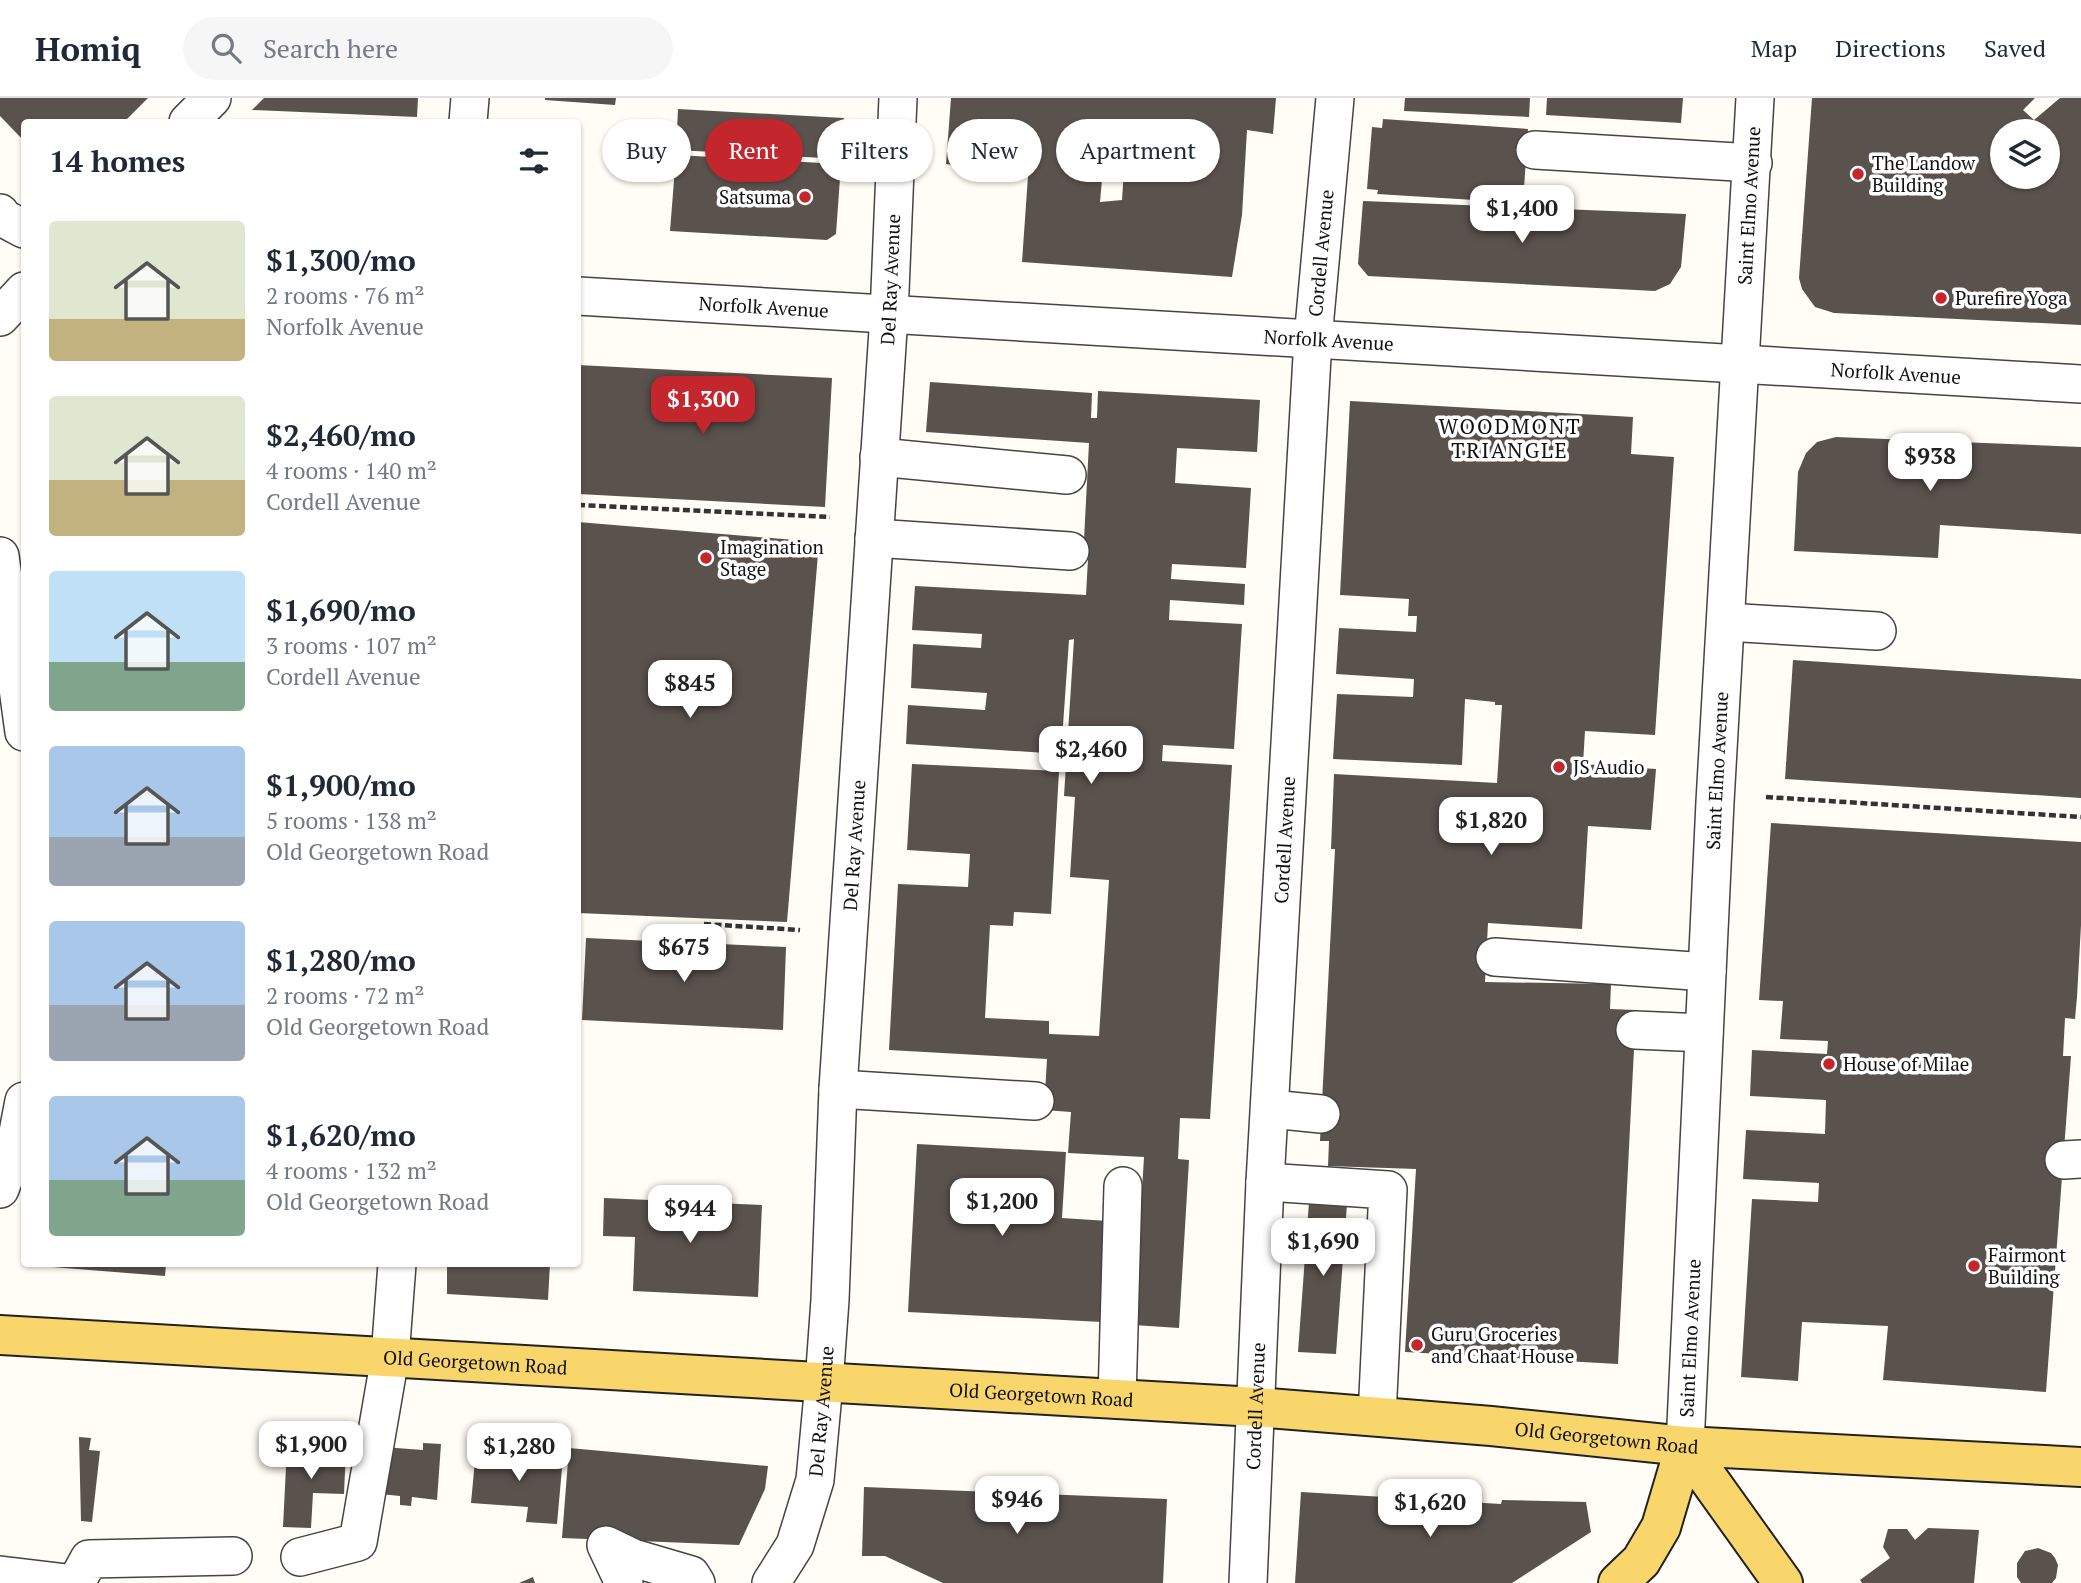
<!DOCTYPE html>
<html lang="en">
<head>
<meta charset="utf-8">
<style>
  body { margin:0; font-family:"PT Serif",serif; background:#f6f6f7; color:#1f2937; height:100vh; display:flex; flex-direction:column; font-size:26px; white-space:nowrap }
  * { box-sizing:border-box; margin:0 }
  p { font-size:23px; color:#747a83 }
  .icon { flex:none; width:38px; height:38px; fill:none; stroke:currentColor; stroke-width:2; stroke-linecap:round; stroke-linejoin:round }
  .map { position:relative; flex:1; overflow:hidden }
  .sheet { position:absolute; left:21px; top:21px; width:560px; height:1148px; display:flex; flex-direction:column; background:#fff; border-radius:7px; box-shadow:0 2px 5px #0004 }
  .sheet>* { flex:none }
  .banner { position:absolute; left:602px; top:21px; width:665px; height:63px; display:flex; gap:14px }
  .fabs { position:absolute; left:1990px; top:21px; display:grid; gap:14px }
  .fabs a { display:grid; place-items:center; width:70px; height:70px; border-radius:50%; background:#fff; box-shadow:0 2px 5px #0004; font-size:35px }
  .price { position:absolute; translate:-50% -60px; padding:0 16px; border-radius:14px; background:#fff; color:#222; font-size:23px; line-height:46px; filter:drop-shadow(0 2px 4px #0008) }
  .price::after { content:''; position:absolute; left:50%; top:42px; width:21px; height:16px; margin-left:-10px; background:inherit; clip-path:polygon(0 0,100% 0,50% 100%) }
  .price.active { background:#c4262e; color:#fff }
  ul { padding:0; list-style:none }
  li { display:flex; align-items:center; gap:21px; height:175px; padding:0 28px }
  li span { display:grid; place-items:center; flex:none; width:196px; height:140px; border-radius:7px; color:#555 }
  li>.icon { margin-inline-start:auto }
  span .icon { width:84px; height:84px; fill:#fffc; stroke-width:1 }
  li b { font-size:30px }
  h2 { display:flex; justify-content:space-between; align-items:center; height:84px; padding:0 28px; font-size:30px }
  .pill { padding:0 24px; border-radius:32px; background:#fff; box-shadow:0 2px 5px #0004; font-size:24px; line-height:63px }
  .pill.active { background:#c4262e; color:#fff }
  header { display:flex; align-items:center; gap:42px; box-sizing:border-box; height:98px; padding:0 35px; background:#fff; border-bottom:2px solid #e0e1e3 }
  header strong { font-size:33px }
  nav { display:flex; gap:38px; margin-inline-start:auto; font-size:24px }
  .search { width:490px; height:63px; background:#f6f6f7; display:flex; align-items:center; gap:18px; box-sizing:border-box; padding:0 24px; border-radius:38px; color:#747a83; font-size:26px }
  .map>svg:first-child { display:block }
  .building { fill:#5a524d; fill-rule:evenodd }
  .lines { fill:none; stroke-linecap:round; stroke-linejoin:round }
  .minor-casing { stroke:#444; stroke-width:40 }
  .major-casing { stroke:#222; stroke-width:42 }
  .path { stroke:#333; stroke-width:4.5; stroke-dasharray:7 3.5; stroke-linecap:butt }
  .minor { stroke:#fff; stroke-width:37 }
  .major { stroke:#f9d66b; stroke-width:38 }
  .poi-dot { fill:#c4262e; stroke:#fff; stroke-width:2.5 }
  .labels { text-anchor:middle; stroke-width:7; stroke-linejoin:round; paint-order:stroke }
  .poi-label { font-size:19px; fill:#111; stroke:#fff; text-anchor:start }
  .street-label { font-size:19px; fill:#111; stroke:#fff }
  .neighbourhood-label { font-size:21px; letter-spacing:2px; fill:#111; stroke:#fff }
</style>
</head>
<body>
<header>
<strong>Homiq</strong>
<div class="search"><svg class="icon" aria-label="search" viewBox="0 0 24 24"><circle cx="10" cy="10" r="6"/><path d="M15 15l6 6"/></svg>Search here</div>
<nav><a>Map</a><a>Directions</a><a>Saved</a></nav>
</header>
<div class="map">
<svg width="2081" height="1485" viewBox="0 0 2081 1485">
  <rect width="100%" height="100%" fill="#fffdf5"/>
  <path class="building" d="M 0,0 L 148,0 L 124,24 L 24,24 L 24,43 L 0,18 Z
    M 264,0 L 418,0 L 417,19 L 252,12 Z
    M 545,0 L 616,0 L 615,7 L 545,2 Z
    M 951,0 L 1276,0 L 1273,36 L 1247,32 L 1242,117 L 1232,179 L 1022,164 L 1028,78 L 946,66 ZM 1107,25 L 1127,25 L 1122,102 L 1100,104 Z
    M 1405,0 L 1530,0 L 1529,19 L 1404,13 Z
    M 1547,0 L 1683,0 L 1681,25 L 1546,17 Z
    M 1812,0 L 2035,0 L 2023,12 L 2034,22 L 2060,0 L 2081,0 L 2081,227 L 1834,215 L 1815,209 L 1802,191 L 1799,180 ZM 2002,33 L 2048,33 L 2048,79 L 2002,79 Z
    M 678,11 L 844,20 L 842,61 L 676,52 Z
    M 1383,21 L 1528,31 L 1523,105 L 1377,96 L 1378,92 L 1367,91 L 1372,29 L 1382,30 Z
    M 676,57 L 841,66 L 836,136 L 827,142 L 670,133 Z
    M 1363,103 L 1686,116 L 1681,169 L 1670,186 L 1655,193 L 1368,178 L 1358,166 Z
    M 578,267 L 832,280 L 825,409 L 578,396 Z
    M 930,284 L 1092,295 L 1091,320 L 1097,320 L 1098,293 L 1260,302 L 1257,354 L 1177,350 L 1175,385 L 1251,390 L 1246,470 L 1172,466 L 1171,481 L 1245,486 L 1244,507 L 1170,502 L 1169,522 L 1242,526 L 1234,651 L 1163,647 L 1162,663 L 1232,667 L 1210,1021 L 1180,1020 L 1178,1061 L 1189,1062 L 1179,1230 L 1134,1227 L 1144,1059 L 1068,1055 L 1071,1014 L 1044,1012 L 1047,961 L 889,952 L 898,786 L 968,789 L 970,756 L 907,752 L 912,666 L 1059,673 L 1051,816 L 1014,814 L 1013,828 L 990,827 L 985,920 L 1049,923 L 1049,936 L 1099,938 L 1109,782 L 1070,779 L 1075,699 L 1064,698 L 1074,541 L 1069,542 L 1061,656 L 906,646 L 908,607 L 985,612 L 987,595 L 911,590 L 913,546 L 981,550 L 982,536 L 912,532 L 915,488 L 1086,497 L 1088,461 L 1083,461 L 1089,345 L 926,334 Z
    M 1350,303 L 1633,319 L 1631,356 L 1674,359 L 1655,637 L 1585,633 L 1583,666 L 1656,671 L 1651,732 L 1588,728 L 1582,831 L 1488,825 L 1485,884 L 1611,886 L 1610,911 L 1636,912 L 1618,1266 L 1405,1254 L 1416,1071 L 1328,1068 L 1329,1043 L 1320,1043 L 1335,751 L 1331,751 L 1334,676 L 1497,685 L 1502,607 L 1495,607 L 1495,604 L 1465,601 L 1462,667 L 1333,661 L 1337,596 L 1413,599 L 1414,581 L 1336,576 L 1339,530 L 1416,534 L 1417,518 L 1408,518 L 1409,501 L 1340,497 Z
    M 1836,339 L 2081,349 L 2081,436 L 1940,427 L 1938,460 L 1794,453 L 1798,374 L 1806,355 L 1817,344 Z
    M 578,424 L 819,444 L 787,824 L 578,815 Z
    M 1793,562 L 2081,581 L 2081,700 L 1785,681 Z
    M 1771,725 L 2081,744 L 2081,827 L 2077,899 L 2075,921 L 2065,920 L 2063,958 L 2071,958 L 2046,1294 L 1883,1282 L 1888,1228 L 1802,1224 L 1798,1283 L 1741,1279 L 1752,1101 L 1818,1104 L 1819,1085 L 1743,1081 L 1746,1032 L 1825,1036 L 1826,1002 L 1750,998 L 1752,952 L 1827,956 L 1828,943 L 1780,941 L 1783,903 L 1759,902 Z
    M 586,840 L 786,849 L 783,932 L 582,922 Z
    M 917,1046 L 1066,1054 L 1062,1120 L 1108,1123 L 1102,1224 L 908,1214 Z
    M 604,1100 L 762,1107 L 758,1199 L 633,1193 L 635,1139 L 603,1138 Z
    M 1309,1104 L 1347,1106 L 1336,1256 L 1298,1254 Z
    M 52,1166 L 166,1166 L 165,1178 L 52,1169 Z
    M 447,1166 L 550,1166 L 548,1202 L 447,1196 Z
    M 79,1339 L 91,1340 L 89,1352 L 100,1353 L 92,1424 L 81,1423 Z
    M 423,1345 L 441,1346 L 437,1402 L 412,1399 L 411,1408 L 400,1407 L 400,1398 L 380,1396 L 383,1349 L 423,1352 Z
    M 287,1349 L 346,1351 L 344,1396 L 313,1395 L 311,1430 L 283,1429 Z
    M 569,1350 L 768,1368 L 765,1391 L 739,1447 L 562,1440 Z
    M 476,1352 L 563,1359 L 557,1426 L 526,1424 L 528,1409 L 471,1405 Z
    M 864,1389 L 1167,1401 L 1163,1485 L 943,1485 L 885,1458 L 862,1458 Z
    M 1301,1394 L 1501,1406 L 1502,1402 L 1586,1404 L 1591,1434 L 1512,1485 L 1295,1485 Z
    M 1928,1430 L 1979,1432 L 1974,1485 L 1862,1485 L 1860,1482 L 1890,1460 L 1883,1449 L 1888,1431 L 1907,1431 L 1915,1442 Z
    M 2038,1450 L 2051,1455 L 2055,1460 L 2058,1467 L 2056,1480 L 2052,1485 L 2021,1485 L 2017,1479 L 2017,1465 L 2025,1453 Z
    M 533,1479 L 535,1485 L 519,1485 Z"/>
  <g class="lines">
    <defs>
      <g id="minor">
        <path d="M 188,24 L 212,0"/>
        <path d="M 468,24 L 470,0"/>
        <path d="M 1535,52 L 1753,65"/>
        <path d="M 0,115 L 3,120 L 24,131"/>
        <path id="s1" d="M 578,198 L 2081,286"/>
        <path d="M 0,219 L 24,193"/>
        <path d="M 879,359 L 1067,377"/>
        <path d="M 874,440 L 1070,453"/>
        <path d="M 0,458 L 24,634"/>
        <path d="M 1726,524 L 1877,533"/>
        <path d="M 1495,859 L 1707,874"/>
        <path d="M 1635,932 L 1704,935"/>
        <path d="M 838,991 L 1035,1003"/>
        <path d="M 1271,1011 L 1321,1016"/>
        <path d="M 2064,1062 L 2081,1061"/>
        <path d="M 1265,1084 L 1388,1092 L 1377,1318"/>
        <path d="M 0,1091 L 15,1050 L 24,1003"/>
        <path d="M 1117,1301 L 1123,1088"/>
        <path id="s2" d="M 1685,1348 L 1715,704 L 1755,0"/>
        <path d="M 300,1459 L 358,1444 L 390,1259 L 397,1166"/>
        <path d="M 0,1477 L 67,1485"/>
        <path d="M 76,1485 L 89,1461 L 233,1458"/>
        <path d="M 624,1485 L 606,1447 L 633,1460 L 691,1477 L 696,1485"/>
        <path id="s3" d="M 771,1485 L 795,1447 L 815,1382 L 824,1285 L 830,1202 L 838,991 L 889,217 L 898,0"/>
        <path id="s4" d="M 1248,1485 L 1265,1084 L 1313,241 L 1335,0"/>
      </g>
      <g id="major">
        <path id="s5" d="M 0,1237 L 1256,1309 L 1491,1328 L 1685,1348 L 2081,1369"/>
        <path d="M 1685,1348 L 1783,1485"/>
        <path d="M 1618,1485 L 1641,1463 L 1661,1429 L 1685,1348"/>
      </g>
    </defs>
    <use href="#minor" class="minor-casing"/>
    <use href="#major" class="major-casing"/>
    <path class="path" d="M 578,407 L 830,419
      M 1766,699 L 2081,719
      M 704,826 L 800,832"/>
    <use href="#minor" class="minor"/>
    <use href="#major" class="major"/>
  </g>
  <g class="poi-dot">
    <circle cx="1858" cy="76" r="7"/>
    <circle cx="805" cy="99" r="7"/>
    <circle cx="1941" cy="200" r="7"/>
    <circle cx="706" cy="460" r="7"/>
    <circle cx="1559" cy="669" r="7"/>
    <circle cx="1829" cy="966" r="7"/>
    <circle cx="1974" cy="1168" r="7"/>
    <circle cx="1417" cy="1247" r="7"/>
  </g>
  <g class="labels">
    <g class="poi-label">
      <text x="1872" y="72">The Landow<tspan x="1872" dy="22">Building</tspan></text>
      <text x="791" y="106" text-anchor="end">Satsuma</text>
      <text x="1955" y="207">Purefire Yoga</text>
      <text x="720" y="456">Imagination<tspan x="720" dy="22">Stage</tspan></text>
      <text x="1573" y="676">JS Audio</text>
      <text x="1843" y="973">House of Milae</text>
      <text x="1988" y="1164">Fairmont<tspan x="1988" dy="22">Building</tspan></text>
      <text x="1431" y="1243">Guru Groceries<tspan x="1431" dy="22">and Chaat House</tspan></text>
    </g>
    <g class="street-label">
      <text dy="7" stroke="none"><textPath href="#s2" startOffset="1242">Saint Elmo Avenue</textPath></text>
      <text dy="7" stroke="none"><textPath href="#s4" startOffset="1332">Cordell Avenue</textPath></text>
      <text dy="7" stroke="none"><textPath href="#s3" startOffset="1316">Del Ray Avenue</textPath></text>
      <text dy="7" stroke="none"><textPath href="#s1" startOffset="186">Norfolk Avenue</textPath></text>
      <text dy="7" stroke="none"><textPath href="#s1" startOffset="752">Norfolk Avenue</textPath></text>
      <text dy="7" stroke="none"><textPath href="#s1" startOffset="1320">Norfolk Avenue</textPath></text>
      <text dy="7" stroke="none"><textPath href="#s2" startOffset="676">Saint Elmo Avenue</textPath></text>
      <text dy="7" stroke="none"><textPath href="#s4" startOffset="744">Cordell Avenue</textPath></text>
      <text dy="7" stroke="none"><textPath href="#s3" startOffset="749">Del Ray Avenue</textPath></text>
      <text dy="7" stroke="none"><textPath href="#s2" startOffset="108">Saint Elmo Avenue</textPath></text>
      <text dy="7" stroke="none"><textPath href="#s5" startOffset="476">Old Georgetown Road</textPath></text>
      <text dy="7" stroke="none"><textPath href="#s5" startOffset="1043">Old Georgetown Road</textPath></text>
      <text dy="7" stroke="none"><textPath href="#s4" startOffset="177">Cordell Avenue</textPath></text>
      <text dy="7" stroke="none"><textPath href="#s3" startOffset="182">Del Ray Avenue</textPath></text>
      <text dy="7" stroke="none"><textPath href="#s5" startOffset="1610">Old Georgetown Road</textPath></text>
    </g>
    <g class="neighbourhood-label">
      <text x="1510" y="336">WOODMONT<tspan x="1510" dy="24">TRIANGLE</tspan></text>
    </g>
  </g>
</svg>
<div class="fabs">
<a><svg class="icon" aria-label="layers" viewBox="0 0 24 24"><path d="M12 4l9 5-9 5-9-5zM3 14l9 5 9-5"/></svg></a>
</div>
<b class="price" style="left:1522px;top:147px">$1,400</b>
<b class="price active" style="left:703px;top:338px">$1,300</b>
<b class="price" style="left:1930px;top:395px">$938</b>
<b class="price" style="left:690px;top:622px">$845</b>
<b class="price" style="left:1091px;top:688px">$2,460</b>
<b class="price" style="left:1491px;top:759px">$1,820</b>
<b class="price" style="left:684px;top:886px">$675</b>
<b class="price" style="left:1002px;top:1140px">$1,200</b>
<b class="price" style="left:690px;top:1147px">$944</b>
<b class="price" style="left:1323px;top:1180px">$1,690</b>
<b class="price" style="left:311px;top:1383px">$1,900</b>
<b class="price" style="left:519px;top:1385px">$1,280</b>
<b class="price" style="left:1017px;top:1438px">$946</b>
<b class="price" style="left:1430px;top:1441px">$1,620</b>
<div class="banner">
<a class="pill">Buy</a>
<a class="pill active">Rent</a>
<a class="pill">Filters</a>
<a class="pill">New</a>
<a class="pill">Apartment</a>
</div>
<section class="sheet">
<h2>14 homes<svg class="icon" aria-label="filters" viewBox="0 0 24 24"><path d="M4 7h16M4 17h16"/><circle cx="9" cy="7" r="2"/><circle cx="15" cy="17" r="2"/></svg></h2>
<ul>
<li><span style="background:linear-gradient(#dfe7d0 70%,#c2b280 0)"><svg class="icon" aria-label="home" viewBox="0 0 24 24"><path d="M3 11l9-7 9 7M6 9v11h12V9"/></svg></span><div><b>$1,300/mo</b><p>2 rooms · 76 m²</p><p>Norfolk Avenue</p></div></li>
<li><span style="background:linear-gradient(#dfe7d0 60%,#c2b280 0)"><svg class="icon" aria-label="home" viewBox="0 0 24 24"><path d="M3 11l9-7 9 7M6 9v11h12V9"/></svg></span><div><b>$2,460/mo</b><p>4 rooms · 140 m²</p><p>Cordell Avenue</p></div></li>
<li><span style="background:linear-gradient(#bfe0f5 65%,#7fa58c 0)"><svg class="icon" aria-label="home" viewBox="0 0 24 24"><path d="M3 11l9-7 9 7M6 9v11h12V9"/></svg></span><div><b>$1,690/mo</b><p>3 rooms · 107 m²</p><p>Cordell Avenue</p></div></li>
<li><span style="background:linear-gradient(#a9c7e8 65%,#9aa5b1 0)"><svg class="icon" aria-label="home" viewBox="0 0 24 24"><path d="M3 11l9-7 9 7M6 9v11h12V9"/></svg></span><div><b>$1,900/mo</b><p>5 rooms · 138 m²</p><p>Old Georgetown Road</p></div></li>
<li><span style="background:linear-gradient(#a9c7e8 60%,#9aa5b1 0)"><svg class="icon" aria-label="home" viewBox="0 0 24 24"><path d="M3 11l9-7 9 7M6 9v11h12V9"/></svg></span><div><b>$1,280/mo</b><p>2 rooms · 72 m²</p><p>Old Georgetown Road</p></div></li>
<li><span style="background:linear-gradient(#a9c7e8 60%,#7fa58c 0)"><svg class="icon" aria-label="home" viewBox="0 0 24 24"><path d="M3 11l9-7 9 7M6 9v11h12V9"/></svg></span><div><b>$1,620/mo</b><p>4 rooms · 132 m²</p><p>Old Georgetown Road</p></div></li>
</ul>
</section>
</div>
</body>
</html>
